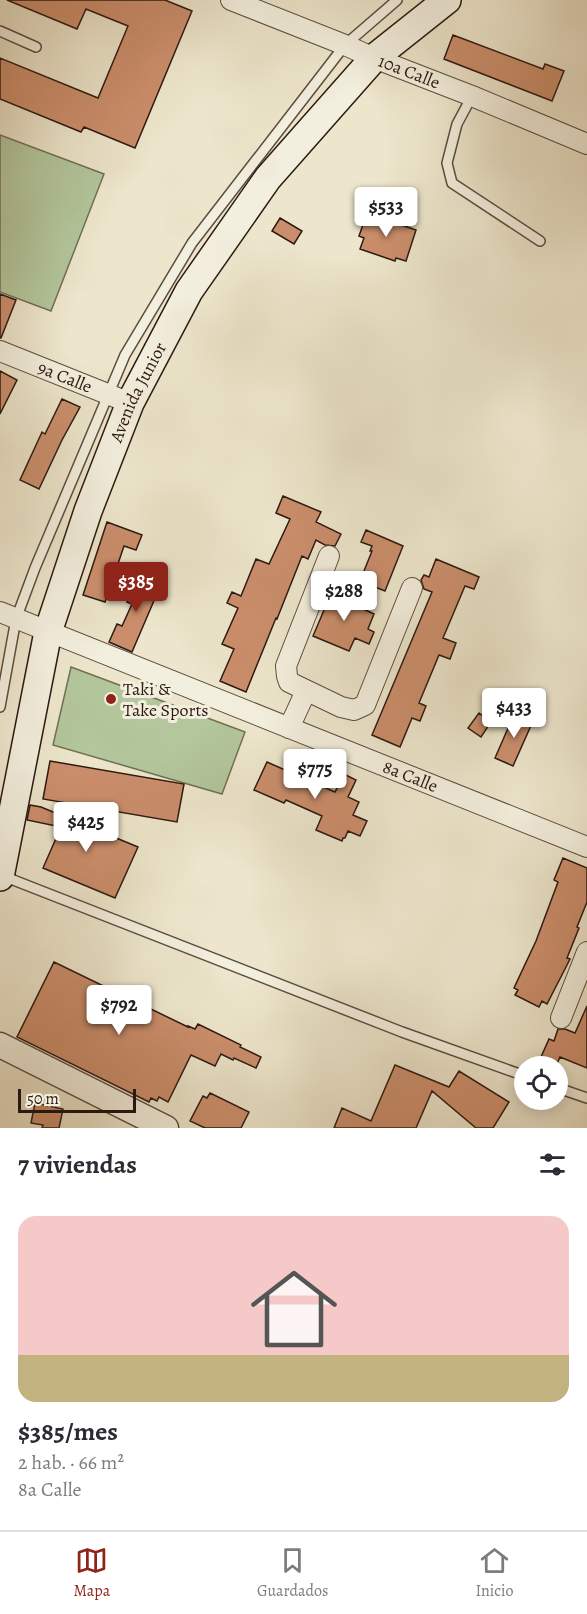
<!DOCTYPE html>
<html lang="es">
<head>
<meta charset="utf-8">
<style>
  body { margin:0; font-family:Alegreya,serif; background:#f7f7f7; color:#2b2b33; height:100vh; display:flex; flex-direction:column; font-size:22px; white-space:nowrap }
  * { box-sizing:border-box; margin:0 }
  p { font-size:20px; color:#7c7c81 }
  .icon { flex:none; width:33px; height:33px; fill:none; stroke:currentColor; stroke-width:2; stroke-linecap:round; stroke-linejoin:round }
  .map { position:relative; height:1128px; overflow:hidden }
  .drawer { display:flex; flex-direction:column; background:#fff; flex:1 }
  .drawer>* { flex:none }
  .buttons { position:absolute; left:514px; top:1056px; display:grid; gap:12px }
  .buttons a { display:grid; place-items:center; width:54px; height:54px; border-radius:50%; background:#fff; box-shadow:0 3px 15px #0003; font-size:30px }
  .scale { position:absolute; left:18px; bottom:15px; width:118px; box-sizing:border-box; padding-left:6px; border:3px solid #2c1910; border-top:0; font-size:16px; line-height:21px; white-space:nowrap; color:#2c1910; -webkit-text-stroke:4px #f3efde; paint-order:stroke }
  .price { position:absolute; translate:-50% -51px; padding:0 14px; border-radius:6px; background:#fff; color:#222; font-size:20px; line-height:39px; filter:drop-shadow(0 2px 3px #0008) }
  .price::after { content:''; position:absolute; left:50%; top:36px; width:18px; height:14px; margin-left:-9px; background:inherit; clip-path:polygon(0 0,100% 0,50% 100%) }
  .price.current { background:#8f2418; color:#fff }
  ul { padding:0; list-style:none }
  li { display:grid; align-content:center; gap:12px; height:318px; padding:0 18px }
  li span { display:grid; place-items:center; height:186px; border-radius:18px; color:#555 }
  li>.icon { margin-inline-start:auto }
  span .icon { width:108px; height:108px; fill:#fffc; stroke-width:1 }
  li b { font-size:26px }
  h2 { display:flex; justify-content:space-between; align-items:center; height:72px; padding:0 18px; font-size:26px }
  .tab-bar { display:flex; justify-content:space-around; align-items:center; height:84px; border-top:2px solid #e1e1e2; background:#fff; font-size:16px; color:#7c7c81 }
  .tab-bar a { display:grid; justify-items:center; gap:3px }
  .tab-bar .current { color:#8f2418 }
  .map>svg:first-child { display:block }
  .grass { fill:#b3c69c; stroke:#707056; stroke-width:1.5 }
  .building { fill:#cb8e6c; stroke:#2c1910; stroke-width:1.5 }
  .lines { fill:none; stroke-linecap:round; stroke-linejoin:round }
  .service-casing { stroke:#5c4c3f; stroke-width:12 }
  .minor-casing { stroke:#5c4c3f; stroke-width:22 }
  .tertiary-casing { stroke:#5c4c3f; stroke-width:27 }
  .secondary-casing { stroke:#2c1910; stroke-width:30 }
  .service { stroke:#f3efde; stroke-width:9 }
  .minor { stroke:#f3efde; stroke-width:20 }
  .tertiary { stroke:#f3efde; stroke-width:24 }
  .secondary { stroke:#f3efde; stroke-width:27 }
  .poi-dot { fill:#8f2418; stroke:#f3efde; stroke-width:2 }
  .labels { text-anchor:middle; stroke-width:6; stroke-linejoin:round; paint-order:stroke }
  .street-label { font-size:18px; fill:#2c1910; stroke:#f3efde }
  .poi-label { font-size:18px; fill:#2c1910; stroke:#f3efde; text-anchor:start }
</style>
</head>
<body>
<div class="map">
<svg width="587" height="1128" viewBox="0 0 587 1128">
  <rect width="100%" height="100%" fill="#ede6cc"/>
  <filter id="stains"><feTurbulence type="fractalNoise" baseFrequency=".00333" numOctaves="4"/><feColorMatrix values="0 0 0 0 .2 0 0 0 0 .09 0 0 0 0 .02 0 0 0 .5 -.17"/></filter>
  <radialGradient id="worn" r=".72"><stop offset=".6" stop-color="#630" stop-opacity="0"/><stop offset="1" stop-color="#630" stop-opacity=".3"/></radialGradient>
  <path class="grass" d="M 0,135 L 104,174 L 51,311 L 0,292 Z
    M 71,667 L 245,732 L 222,794 L 53,745 Z"/>
  <path class="building" d="M 7,0 L 165,0 L 192,11 L 135,148 L 84,127 L 81,132 L 0,99 L 0,58 L 98,98 L 128,26 L 86,9 L 77,29 Z
    M 453,35 L 543,69 L 545,64 L 564,71 L 552,101 L 444,59 Z
    M 367,213 L 416,230 L 406,261 L 396,258 L 395,261 L 360,249 L 364,238 L 359,236 Z
    M 280,218 L 302,231 L 294,244 L 272,231 Z
    M 0,294 L 16,300 L 1,338 L 0,338 Z
    M 0,371 L 17,380 L 0,414 Z
    M 62,399 L 80,407 L 62,440 L 39,489 L 20,480 L 42,432 L 45,434 Z
    M 283,496 L 321,512 L 316,522 L 341,534 L 335,546 L 325,545 L 316,540 L 308,559 L 302,556 L 277,619 L 276,618 L 246,692 L 220,681 L 234,649 L 222,644 L 238,608 L 227,603 L 232,592 L 241,596 L 256,559 L 269,564 L 290,519 L 276,513 Z
    M 107,522 L 142,535 L 136,550 L 124,546 L 105,602 L 83,595 Z
    M 366,530 L 403,546 L 385,591 L 360,581 L 372,551 L 370,551 L 372,546 L 361,542 Z
    M 436,559 L 479,577 L 474,589 L 465,586 L 443,638 L 456,643 L 450,659 L 439,655 L 419,703 L 426,706 L 420,721 L 412,718 L 400,747 L 372,735 L 432,592 L 424,589 L 421,580 L 424,575 L 429,577 Z
    M 145,575 L 162,582 L 132,652 L 109,642 L 117,624 L 122,626 L 132,604 L 127,602 L 137,581 L 141,583 Z
    M 333,589 L 352,597 L 350,603 L 374,614 L 368,629 L 374,632 L 369,644 L 355,638 L 349,651 L 313,636 Z
    M 516,710 L 533,721 L 513,766 L 495,758 Z
    M 479,713 L 491,722 L 481,737 L 468,728 Z
    M 50,761 L 184,784 L 177,822 L 43,799 Z
    M 267,762 L 335,792 L 344,774 L 356,780 L 348,797 L 359,802 L 353,815 L 367,821 L 360,836 L 348,831 L 345,838 L 343,838 L 342,841 L 316,830 L 322,816 L 286,800 L 284,803 L 254,790 Z
    M 30,805 L 41,807 L 138,847 L 115,898 L 43,868 L 61,827 L 27,820 Z
    M 563,858 L 587,868 L 587,902 L 577,927 L 579,928 L 567,958 L 570,959 L 566,967 L 547,1004 L 542,1001 L 539,1007 L 515,995 L 518,990 L 514,988 L 536,941 L 558,882 L 554,880 Z
    M 54,962 L 188,1027 L 188,1026 L 195,1029 L 198,1024 L 241,1045 L 240,1047 L 261,1057 L 256,1068 L 234,1058 L 233,1060 L 221,1054 L 215,1066 L 191,1055 L 168,1102 L 159,1097 L 157,1101 L 151,1098 L 149,1102 L 17,1037 Z
    M 587,1006 L 587,1068 L 560,1057 L 556,1066 L 537,1066 L 549,1039 L 554,1041 L 558,1029 L 565,1029 L 575,1033 Z
    M 395,1065 L 449,1087 L 459,1071 L 509,1102 L 493,1128 L 476,1128 L 432,1091 L 416,1128 L 334,1128 L 342,1108 L 371,1121 Z
    M 210,1093 L 249,1112 L 241,1128 L 205,1128 L 190,1121 L 203,1096 L 207,1098 Z
    M 35,1103 L 63,1109 L 59,1128 L 42,1128 L 43,1125 L 31,1123 Z"/>
  <g class="lines">
    <defs>
      <path id="service" d="M 0,31 L 36,47
        M 472,96 L 457,124 L 447,163 L 452,183 L 540,241
        M 0,707 L 16,619 L 35,568 L 125,355 L 192,243 L 345,45 L 397,0
        M 3,876 L 402,1032 L 525,1076
        M 558,1088 L 587,1098"/>
      <g id="minor">
        <path id="s1" d="M 231,0 L 345,45 L 374,58 L 472,96 L 587,144"/>
        <path id="s2" d="M 0,351 L 130,403"/>
        <path d="M 329,556 L 286,666 L 287,676 L 289,682 L 341,707 L 354,710 L 365,705 L 412,588"/>
        <path id="s3" d="M 0,612 L 587,847"/>
        <path d="M 289,728 L 306,691"/>
        <path d="M 561,1018 L 587,952"/>
      </g>
      <path id="tertiary" d="M 0,1045 L 166,1128"/>
      <g id="secondary">
        <path id="s4" d="M 0,877 L 48,632 L 88,511 L 130,403 L 189,291 L 268,178 L 374,58 L 447,0"/>
      </g>
    </defs>
    <use href="#service" class="service-casing"/>
    <use href="#minor" class="minor-casing"/>
    <use href="#tertiary" class="tertiary-casing"/>
    <use href="#secondary" class="secondary-casing"/>
    <use href="#service" class="service"/>
    <use href="#minor" class="minor"/>
    <use href="#tertiary" class="tertiary"/>
    <use href="#secondary" class="secondary"/>
  </g>
  <circle class="poi-dot" cx="111" cy="699" r="6"/>
  <g class="labels">
    <g class="street-label">
      <text dy="6" stroke="none"><textPath href="#s1" startOffset="192">10a Calle</textPath></text>
      <text dy="6" stroke="none"><textPath href="#s2" startOffset="70">9a Calle</textPath></text>
      <text dy="6" stroke="none"><textPath href="#s4" startOffset="506">Avenida Junior</textPath></text>
      <text dy="6" stroke="none"><textPath href="#s3" startOffset="442">8a Calle</textPath></text>
    </g>
    <g class="poi-label">
      <text x="123" y="695">Taki &amp;<tspan x="123" dy="21">Take Sports</tspan></text>
    </g>
  </g>
  <rect width="100%" height="100%" filter="url(#stains)"/>
  <rect width="100%" height="100%" fill="url(#worn)"/>
</svg>
<div class="buttons">
<a><svg class="icon" aria-label="locate" viewBox="0 0 24 24"><circle cx="12" cy="12" r="6"/><path d="M12 2v4M12 18v4M2 12h4M18 12h4"/></svg></a>
</div>
<div class="scale">50 m</div>
<b class="price" style="left:386px;top:238px">$533</b>
<b class="price current" style="left:136px;top:613px">$385</b>
<b class="price" style="left:344px;top:622px">$288</b>
<b class="price" style="left:514px;top:739px">$433</b>
<b class="price" style="left:315px;top:800px">$775</b>
<b class="price" style="left:86px;top:853px">$425</b>
<b class="price" style="left:119px;top:1036px">$792</b>
</div>
<section class="drawer">
<h2>7 viviendas<svg class="icon" aria-label="filters" viewBox="0 0 24 24"><path d="M4 7h16M4 17h16"/><circle cx="9" cy="7" r="2"/><circle cx="15" cy="17" r="2"/></svg></h2>
<ul>
<li><span style="background:linear-gradient(#f6c9c9 75%,#c2b280 0)"><svg class="icon" aria-label="home" viewBox="0 0 24 24"><path d="M3 11l9-7 9 7M6 9v11h12V9"/></svg></span><div><b>$385/mes</b><p>2 hab. · 66 m²</p><p>8a Calle</p></div></li>
</ul>
</section>
<nav class="tab-bar">
<a class="current"><svg class="icon" aria-label="map" viewBox="0 0 24 24"><path d="M3 6l6-2 6 2 6-2v14l-6 2-6-2-6 2zM9 4v14M15 6v14"/></svg>Mapa</a>
<a><svg class="icon" aria-label="saved" viewBox="0 0 24 24"><path d="M7 4h10v16l-5-4-5 4z"/></svg>Guardados</a>
<a><svg class="icon" aria-label="home" viewBox="0 0 24 24"><path d="M3 11l9-7 9 7M6 9v11h12V9"/></svg>Inicio</a>
</nav>
</body>
</html>
